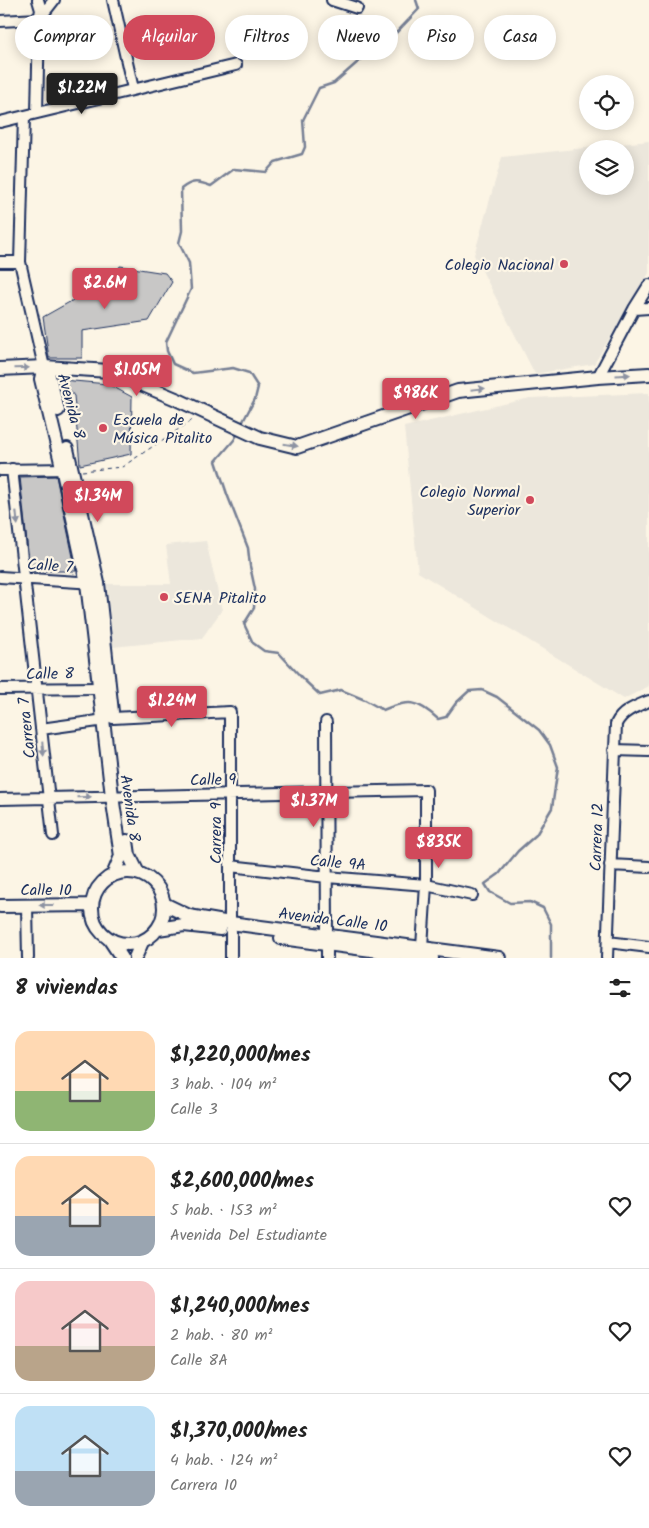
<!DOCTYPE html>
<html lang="es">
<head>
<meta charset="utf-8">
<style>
  body { margin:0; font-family:Kalam,sans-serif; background:#f6f6f6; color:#222; height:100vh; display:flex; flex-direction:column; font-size:19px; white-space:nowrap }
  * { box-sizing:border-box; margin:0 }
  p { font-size:16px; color:#767676 }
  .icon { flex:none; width:28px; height:28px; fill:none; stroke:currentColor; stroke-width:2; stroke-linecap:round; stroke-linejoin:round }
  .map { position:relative; height:958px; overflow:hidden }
  .sheet { display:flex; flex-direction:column; background:#fff; flex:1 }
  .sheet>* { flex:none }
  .hud { position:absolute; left:15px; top:15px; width:620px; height:45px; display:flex; gap:10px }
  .fabs { position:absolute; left:579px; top:75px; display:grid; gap:10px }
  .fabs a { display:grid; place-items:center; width:55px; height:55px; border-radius:50%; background:#fff; box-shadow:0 2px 12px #0003; font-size:25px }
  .price { position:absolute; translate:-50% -42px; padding:0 11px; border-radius:5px; background:#d1495b; color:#fff; font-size:16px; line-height:32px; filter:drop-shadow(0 1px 2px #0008) }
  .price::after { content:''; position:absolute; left:50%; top:30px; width:15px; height:11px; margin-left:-8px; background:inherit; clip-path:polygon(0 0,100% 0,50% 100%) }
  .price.selected { background:#222; color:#fff }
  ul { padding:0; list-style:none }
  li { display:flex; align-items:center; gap:15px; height:125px; padding:0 15px }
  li+li { border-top:1px solid #e0e0e0 }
  li span { display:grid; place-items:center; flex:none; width:140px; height:100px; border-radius:15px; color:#555 }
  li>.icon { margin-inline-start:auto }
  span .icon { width:60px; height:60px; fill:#fffc; stroke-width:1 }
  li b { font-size:21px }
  h2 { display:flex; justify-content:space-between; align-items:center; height:60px; padding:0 15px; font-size:21px }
  .tag { padding:0 18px; border-radius:22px; background:#fff; box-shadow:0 2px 12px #0003; font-size:18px; line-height:45px }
  .tag.selected { background:#d1495b; color:#fff }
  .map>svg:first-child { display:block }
  .built { fill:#ece7dc; fill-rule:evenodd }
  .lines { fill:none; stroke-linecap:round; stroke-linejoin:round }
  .stream { stroke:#767f94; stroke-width:2.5 }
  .building { fill:#c8c7c6; stroke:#1b2f5e }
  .minor-casing { stroke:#1b2f5e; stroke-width:14 }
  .major-casing { stroke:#1b2f5e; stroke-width:16 }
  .path { stroke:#1b2f5e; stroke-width:1; stroke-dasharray:4 4; stroke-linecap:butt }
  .minor { stroke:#fcf5e5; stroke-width:10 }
  .major { stroke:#fcf5e5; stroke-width:12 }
  .oneway { fill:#8c92a2 }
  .poi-dot { fill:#d1495b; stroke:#fcf5e5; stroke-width:2 }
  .labels { text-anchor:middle; stroke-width:4.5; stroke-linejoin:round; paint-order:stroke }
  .poi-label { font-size:16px; fill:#1b2f5e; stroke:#fcf5e5; text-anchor:end }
  .street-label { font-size:16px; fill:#1b2f5e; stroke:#fcf5e5 }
</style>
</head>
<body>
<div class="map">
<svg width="649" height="958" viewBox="0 0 649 958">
  <rect width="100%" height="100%" fill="#fcf5e5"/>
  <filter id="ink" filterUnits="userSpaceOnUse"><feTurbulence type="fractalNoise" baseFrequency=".02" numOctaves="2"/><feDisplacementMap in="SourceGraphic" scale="10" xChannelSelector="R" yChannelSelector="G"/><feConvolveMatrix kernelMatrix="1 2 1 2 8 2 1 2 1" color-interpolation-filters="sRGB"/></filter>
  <g filter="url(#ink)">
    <path class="built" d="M 649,141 L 649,273 L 594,364 L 535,374 L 474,255 L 502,157 ZM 588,149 L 625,149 L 625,186 L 588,186 Z
      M 649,393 L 649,686 L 624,699 L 418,572 L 404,427 L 530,398 Z
      M 206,541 L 222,610 L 202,638 L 113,647 L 107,584 L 171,584 L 166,545 Z"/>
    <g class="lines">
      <path class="stream" d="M 241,425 L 255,399 L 258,387 L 249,373 L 233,368 L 193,373 L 173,364 L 167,351 L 166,342 L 191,289 L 189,263 L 179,243 L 182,231 L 181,189 C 192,180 198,181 211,186 L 234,169 L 266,172 L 275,162 L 302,154 L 305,147 L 303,120 L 319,88 L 334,83 L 367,54 L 397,32 L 419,9 L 416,0
        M 238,433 L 234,440 L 216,461 L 227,494 L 248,548 L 250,566 L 255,589 L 254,608 L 244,624 L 253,643 L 264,651 L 279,653 L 303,679 L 320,695 L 341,690 L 365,700 L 383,710 C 409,699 417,700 438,719 L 446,717 L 456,703 L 469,691 L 482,690 L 497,697 L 539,730 L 550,745 L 558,767 L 552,808 L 536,835 L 518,851 L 499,874 L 485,884 L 490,892 L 510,903 L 530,902 L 543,908 L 551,924 L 551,958"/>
    </g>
    <path class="building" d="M 120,266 L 165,273 L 172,282 L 149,321 L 82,331 L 82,358 L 49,358 L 43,317 L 75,299 L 111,286 Z
      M 62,380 L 108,384 L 132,397 L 131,454 L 80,465 L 74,396 Z
      M 56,476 L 76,571 L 30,571 L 20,477 Z"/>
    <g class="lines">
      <defs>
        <path id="minor" d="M 113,0 L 133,89
          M 332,0 L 357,8
          M 40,18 L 54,0
          M 0,21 L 39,19
          M 37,113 L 39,19 L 41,10 L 38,0
          M 24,117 L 20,262 L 44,367
          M 0,122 L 236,65
          M 0,262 L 20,262
          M 634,309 L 649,308
          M 598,377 L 634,309 L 649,285
          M 12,469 L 53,835
          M 0,470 L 69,469
          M 0,577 L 94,583
          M 0,689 L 100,688
          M 113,718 L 230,712 L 230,923
          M 326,722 L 327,935
          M 41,729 L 105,720
          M 614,750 L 649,751
          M 0,799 L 426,790 L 426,885 L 422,947
          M 610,865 L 649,867
          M 230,866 L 327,877 L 426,885 L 472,895
          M 27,906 L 28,958
          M 608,942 L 649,947
          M 327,944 L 327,958
          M 231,958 L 231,931
          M 607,958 L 616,724 C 622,711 637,706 649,701"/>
        <path id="major" d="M 44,367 L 41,379 L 60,458 L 87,583 L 112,796 L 121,856 L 113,875
          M 44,367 L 49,376 L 58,410
          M 0,369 L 44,367 L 110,371 L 176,399 L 260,438 L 297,447 L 458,391 L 598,377 L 649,374
          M 67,449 L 98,583 L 112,712
          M 127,841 L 129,855 L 138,873
          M92 908a36 36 0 1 1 72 0a36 36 0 1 1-72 0Z
          M 164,904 L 189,916 L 230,923 L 499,958
          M 0,906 L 92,905
          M 158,929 L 184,925 L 220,929
          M 281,938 L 432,958
          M 110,940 L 122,958
          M 135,958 L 142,942"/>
      </defs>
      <use href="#minor" class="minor-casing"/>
      <use href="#major" class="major-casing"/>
      <path class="path" d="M 82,471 L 122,467 L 194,419"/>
      <use href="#minor" class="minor"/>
      <use href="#major" class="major"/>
    </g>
    <defs><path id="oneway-solid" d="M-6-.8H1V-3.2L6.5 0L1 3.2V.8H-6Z" transform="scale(1.25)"/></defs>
    <g class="oneway">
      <use href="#oneway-solid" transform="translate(22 368) rotate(-2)"/>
      <use href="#oneway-solid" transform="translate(623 375) rotate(-3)"/>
      <use href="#oneway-solid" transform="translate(478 389) rotate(-6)"/>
      <use href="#oneway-solid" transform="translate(291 445) rotate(10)"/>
      <use href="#oneway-solid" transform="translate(17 518) rotate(84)"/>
      <use href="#oneway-solid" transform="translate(43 749) rotate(84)"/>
      <use href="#oneway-solid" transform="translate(84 797) rotate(-1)"/>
      <use href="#oneway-solid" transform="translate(46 905) rotate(180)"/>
    </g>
  </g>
  <g class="poi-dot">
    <circle cx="564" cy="264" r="5"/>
    <circle cx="103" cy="428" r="5"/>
    <circle cx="530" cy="500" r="5"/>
    <circle cx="164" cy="597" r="5"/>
  </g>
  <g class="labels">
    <g class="poi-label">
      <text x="554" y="270">Colegio Nacional</text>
      <text x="113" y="425" text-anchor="start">Escuela de<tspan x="113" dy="18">Música Pitalito</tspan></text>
      <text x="520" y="497">Colegio Normal<tspan x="520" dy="18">Superior</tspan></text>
      <text x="174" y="603" text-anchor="start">SENA Pitalito</text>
    </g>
    <g class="street-label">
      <text transform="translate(72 406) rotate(75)" y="6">Avenida 8</text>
      <text transform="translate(50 565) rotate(4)" y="6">Calle 7</text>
      <text transform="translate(50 673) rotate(-1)" y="6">Calle 8</text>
      <text transform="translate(26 728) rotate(-96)" y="6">Carrera 7</text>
      <text transform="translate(213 779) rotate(-1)" y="6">Calle 9</text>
      <text transform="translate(131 808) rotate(82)" y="6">Avenida 8</text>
      <text transform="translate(215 833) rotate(-90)" y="6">Carrera 9</text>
      <text transform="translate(596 837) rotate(-88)" y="6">Carrera 12</text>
      <text transform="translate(338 862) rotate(5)" y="6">Calle 9A</text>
      <text x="46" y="895">Calle 10</text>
      <text transform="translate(333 919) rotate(7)" y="6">Avenida Calle 10</text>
    </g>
  </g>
</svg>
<div class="fabs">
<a><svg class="icon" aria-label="locate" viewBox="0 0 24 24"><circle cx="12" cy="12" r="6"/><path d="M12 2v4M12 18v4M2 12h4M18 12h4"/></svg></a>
<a><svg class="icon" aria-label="layers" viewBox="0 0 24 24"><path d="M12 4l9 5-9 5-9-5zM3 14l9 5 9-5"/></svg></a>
</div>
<b class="price selected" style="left:82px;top:115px">$1.22M</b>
<b class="price" style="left:105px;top:310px">$2.6M</b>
<b class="price" style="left:137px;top:397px">$1.05M</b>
<b class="price" style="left:416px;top:420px">$986K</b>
<b class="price" style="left:98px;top:523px">$1.34M</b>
<b class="price" style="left:172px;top:728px">$1.24M</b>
<b class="price" style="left:314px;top:828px">$1.37M</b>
<b class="price" style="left:439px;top:869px">$835K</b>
<div class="hud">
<a class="tag">Comprar</a>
<a class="tag selected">Alquilar</a>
<a class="tag">Filtros</a>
<a class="tag">Nuevo</a>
<a class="tag">Piso</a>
<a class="tag">Casa</a>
</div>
</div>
<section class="sheet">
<h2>8 viviendas<svg class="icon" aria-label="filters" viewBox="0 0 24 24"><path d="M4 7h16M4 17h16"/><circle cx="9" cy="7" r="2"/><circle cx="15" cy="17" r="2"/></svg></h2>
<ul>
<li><span style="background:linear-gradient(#ffd9b3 60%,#8fb573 0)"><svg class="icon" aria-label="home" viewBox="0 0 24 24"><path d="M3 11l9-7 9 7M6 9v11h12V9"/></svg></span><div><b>$1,220,000/mes</b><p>3 hab. · 104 m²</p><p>Calle 3</p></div><svg class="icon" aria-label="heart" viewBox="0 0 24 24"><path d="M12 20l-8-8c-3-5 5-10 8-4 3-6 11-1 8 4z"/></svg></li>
<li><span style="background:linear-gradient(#ffd9b3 60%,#9aa5b1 0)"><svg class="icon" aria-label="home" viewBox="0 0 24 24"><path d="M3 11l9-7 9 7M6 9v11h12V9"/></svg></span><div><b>$2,600,000/mes</b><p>5 hab. · 153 m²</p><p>Avenida Del Estudiante</p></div><svg class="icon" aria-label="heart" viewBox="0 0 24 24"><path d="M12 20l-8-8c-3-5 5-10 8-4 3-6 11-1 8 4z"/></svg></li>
<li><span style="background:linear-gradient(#f6c9c9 65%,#b9a48a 0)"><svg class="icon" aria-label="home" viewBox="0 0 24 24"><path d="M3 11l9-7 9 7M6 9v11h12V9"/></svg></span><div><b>$1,240,000/mes</b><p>2 hab. · 80 m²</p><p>Calle 8A</p></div><svg class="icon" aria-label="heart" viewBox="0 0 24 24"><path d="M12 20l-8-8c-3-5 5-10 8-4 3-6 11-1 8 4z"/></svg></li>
<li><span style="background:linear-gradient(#bfe0f5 65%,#9aa5b1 0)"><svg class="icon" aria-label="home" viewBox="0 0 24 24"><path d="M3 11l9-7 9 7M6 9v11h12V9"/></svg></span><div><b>$1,370,000/mes</b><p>4 hab. · 124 m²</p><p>Carrera 10</p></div><svg class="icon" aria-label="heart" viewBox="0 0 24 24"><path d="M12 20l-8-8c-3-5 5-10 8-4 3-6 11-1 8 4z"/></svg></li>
</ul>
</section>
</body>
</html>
